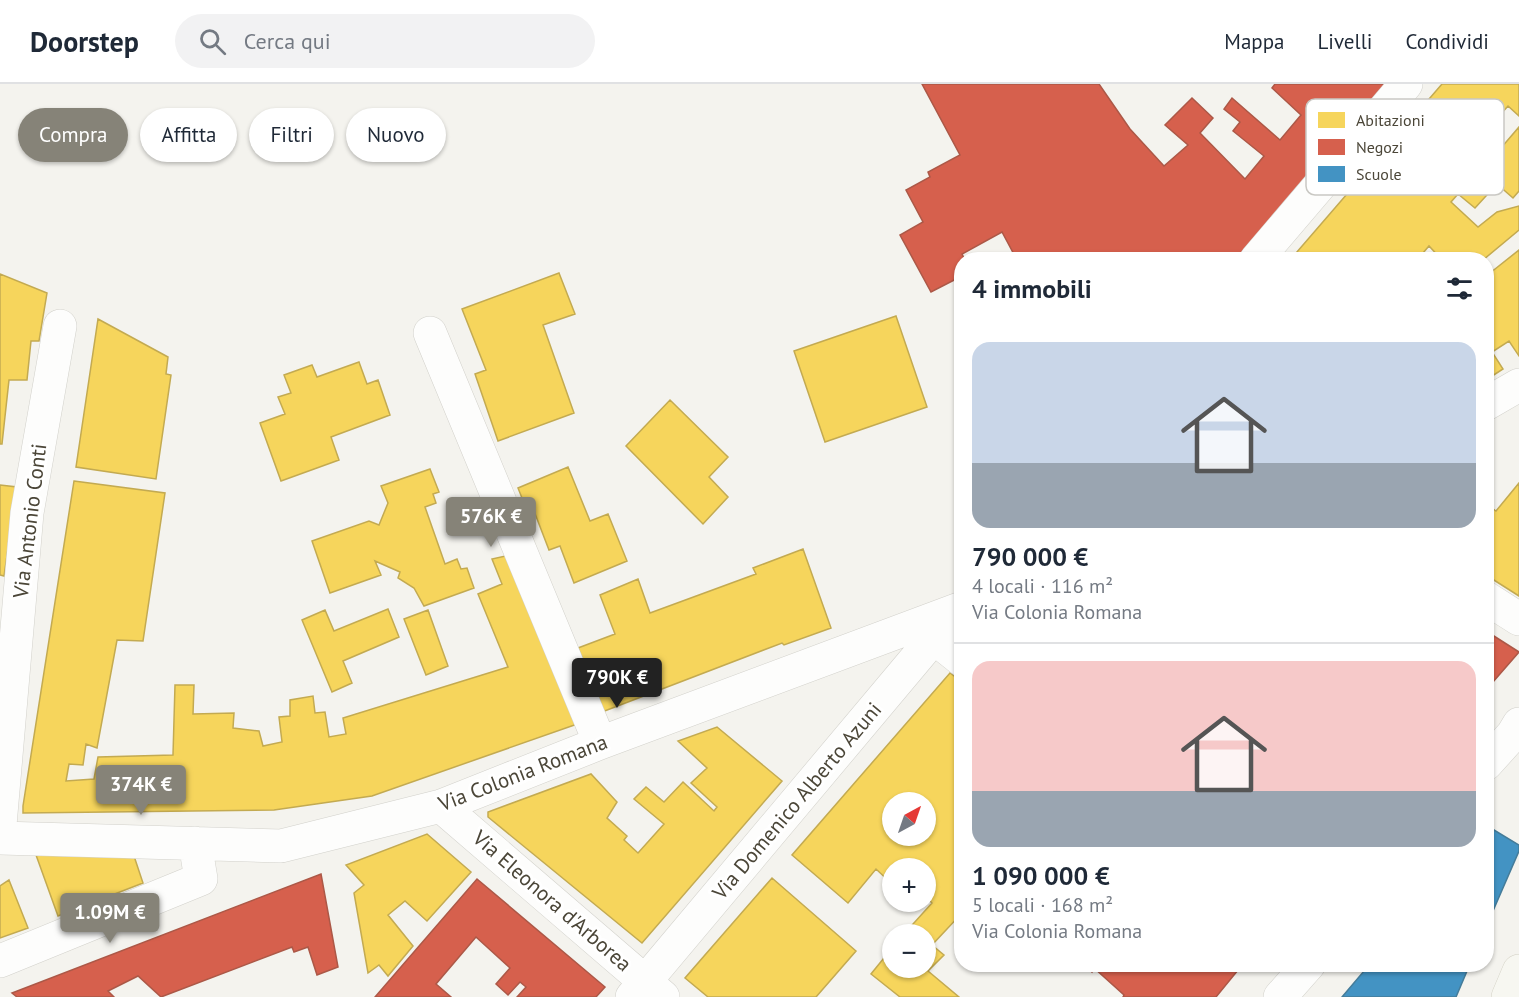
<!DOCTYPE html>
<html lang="it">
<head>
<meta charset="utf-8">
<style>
  body { margin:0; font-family:"PT Sans",sans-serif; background:#f2f2f3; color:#1f2937; height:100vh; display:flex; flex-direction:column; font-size:22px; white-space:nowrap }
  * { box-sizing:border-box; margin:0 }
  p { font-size:20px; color:#747a83 }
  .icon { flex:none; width:33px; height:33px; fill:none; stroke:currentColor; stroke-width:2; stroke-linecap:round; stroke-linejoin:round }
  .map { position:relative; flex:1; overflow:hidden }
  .details { position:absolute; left:954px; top:168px; width:540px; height:720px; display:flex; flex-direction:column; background:#fff; border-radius:24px; box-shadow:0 2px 4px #0004 }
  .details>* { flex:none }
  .guide { position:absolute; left:18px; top:24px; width:570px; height:54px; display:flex; gap:12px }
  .needle { width:39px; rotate:40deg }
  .buttons { position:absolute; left:882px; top:708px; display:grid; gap:12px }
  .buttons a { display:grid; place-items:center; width:54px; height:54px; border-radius:50%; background:#fff; box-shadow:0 2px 4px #0004; font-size:30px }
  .price { position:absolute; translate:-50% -51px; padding:0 14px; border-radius:6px; background:#868378; color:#fff; font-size:20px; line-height:39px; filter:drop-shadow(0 2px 3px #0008) }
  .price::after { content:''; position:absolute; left:50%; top:36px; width:18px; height:14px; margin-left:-9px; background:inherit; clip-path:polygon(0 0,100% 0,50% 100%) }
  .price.selected { background:#222; color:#fff }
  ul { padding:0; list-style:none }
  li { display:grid; align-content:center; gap:12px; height:318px; padding:0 18px }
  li+li { border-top:2px solid #e0e1e3 }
  li span { display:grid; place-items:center; height:186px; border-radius:18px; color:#555 }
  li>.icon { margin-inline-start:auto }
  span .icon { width:108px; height:108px; fill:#fffc; stroke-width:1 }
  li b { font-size:26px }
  h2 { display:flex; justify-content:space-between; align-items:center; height:72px; padding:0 18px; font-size:26px }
  .chip { padding:0 21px; border-radius:27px; background:#fff; box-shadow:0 2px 4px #0004; font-size:21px; line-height:54px }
  .chip.selected { background:#868378; color:#fff }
  header { display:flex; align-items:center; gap:36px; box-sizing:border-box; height:84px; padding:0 30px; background:#fff; border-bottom:2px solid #e0e1e3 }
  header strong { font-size:28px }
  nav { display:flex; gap:33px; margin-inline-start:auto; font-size:21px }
  .search { width:420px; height:54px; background:#f2f2f3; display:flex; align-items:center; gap:15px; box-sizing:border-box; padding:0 21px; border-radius:33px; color:#747a83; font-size:22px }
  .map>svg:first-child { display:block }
  .homes { fill:#f6d55c; stroke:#c3aa51; stroke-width:1.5; fill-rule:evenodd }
  .shops { fill:#d6604d; stroke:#ac5847; stroke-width:1.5 }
  .schools { fill:#4393c3; stroke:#457c99; stroke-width:1.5 }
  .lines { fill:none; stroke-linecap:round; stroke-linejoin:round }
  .street-casing { stroke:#d2d1cb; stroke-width:34 }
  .secondary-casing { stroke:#d3d1c5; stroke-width:34 }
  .street { stroke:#fdfdfc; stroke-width:33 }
  .secondary { stroke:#f7f7f1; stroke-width:33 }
  .labels { text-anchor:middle; stroke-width:6; stroke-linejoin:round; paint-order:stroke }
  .street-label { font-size:21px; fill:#4b4638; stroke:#fff }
  .key { fill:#fff; stroke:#c9c8c3; stroke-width:1.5 }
  .key-label { font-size:16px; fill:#4b4638 }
</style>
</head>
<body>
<header>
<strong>Doorstep</strong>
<div class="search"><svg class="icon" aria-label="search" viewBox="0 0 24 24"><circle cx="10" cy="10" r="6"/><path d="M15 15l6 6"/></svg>Cerca qui</div>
<nav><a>Mappa</a><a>Livelli</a><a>Condividi</a></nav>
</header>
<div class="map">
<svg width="1519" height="913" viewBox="0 0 1519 913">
  <rect width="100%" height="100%" fill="#f4f3ee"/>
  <path class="homes" d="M 1442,0 L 1519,0 L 1519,32 L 1508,22 L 1485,48 L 1501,64 L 1519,43 L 1519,107 L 1513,114 L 1497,100 L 1475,124 L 1458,110 L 1451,118 L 1478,143 L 1497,128 L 1519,122 L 1519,146 L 1483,176 L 1442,176 L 1429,162 L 1417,176 L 1290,176 Z
    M 1519,166 L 1519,272 L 1509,257 L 1492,268 L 1503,285 L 1486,296 L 1486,184 L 1490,189 Z
    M 559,189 L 575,230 L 543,241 L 574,329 L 498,357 L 475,290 L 486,286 L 462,225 Z
    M 0,190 L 47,209 L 39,257 L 31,257 L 27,296 L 9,296 L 2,360 L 0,360 Z
    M 896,232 L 927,323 L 825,358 L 794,267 Z
    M 98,235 L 168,273 L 166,290 L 171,291 L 156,395 L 76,383 Z
    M 359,278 L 367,300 L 378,296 L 390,331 L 331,353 L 339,376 L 281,397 L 260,339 L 285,330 L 278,313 L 291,309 L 284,291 L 312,281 L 317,293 Z
    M 670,316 L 728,373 L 709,393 L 728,413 L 703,440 L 626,362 Z
    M 568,383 L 590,437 L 608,430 L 627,477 L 574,499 L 560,462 L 549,466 L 534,427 L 528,429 L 518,404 Z
    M 430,385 L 439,408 L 433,410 L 436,419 L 425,423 L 445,480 L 457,475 L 461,485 L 467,484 L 474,504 L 424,522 L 414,504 L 398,494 L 400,488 L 375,477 L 381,491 L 330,509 L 312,457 L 369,437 L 379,441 L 388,419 L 381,402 Z
    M 74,397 L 165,409 L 143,557 L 117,556 L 97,664 L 86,660 L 83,681 L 69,680 L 66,697 L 94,695 L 98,673 L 173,671 L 175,601 L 194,601 L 193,630 L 234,629 L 233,644 L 259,647 L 263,662 L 282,658 L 279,633 L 290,632 L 290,616 L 313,612 L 315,629 L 325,628 L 329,653 L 346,650 L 343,634 L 508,583 L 478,510 L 502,500 L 492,475 L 519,469 L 583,638 L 372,712 L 274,726 L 23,729 L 23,722 Z
    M 1519,399 L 1519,512 L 1486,491 L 1486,420 L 1496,427 Z
    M 0,401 L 17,403 L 4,492 L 0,491 Z
    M 803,465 L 831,544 L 784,561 L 782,559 L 602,628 L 578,564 L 615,550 L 600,511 L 638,495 L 650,529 L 756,490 L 753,484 Z
    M 388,525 L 399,553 L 343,577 L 352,599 L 332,608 L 302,536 L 325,526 L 334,547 Z
    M 428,526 L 448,582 L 426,591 L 404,535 Z
    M 950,589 L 962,598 L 962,829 L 932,861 L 944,871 L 928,887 L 959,913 L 900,913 L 871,890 L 892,864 L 892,884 L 926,884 L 926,850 L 904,850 L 932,819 L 926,813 L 926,784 L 892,784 L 892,800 L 876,785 L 848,819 L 792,771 ZM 892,718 L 926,718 L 926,752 L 892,752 Z
    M 717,643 L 782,697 L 642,859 L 488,733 L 488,728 L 591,690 L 617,718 L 607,734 L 627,752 L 624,756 L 638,769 L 664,740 L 634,715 L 646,703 L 664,718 L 683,698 L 714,727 L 717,723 L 691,699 L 707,684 L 678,657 Z
    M 427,750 L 471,788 L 427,837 L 405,817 L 388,831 L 413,862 L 388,892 L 379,881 L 368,889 L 354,809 L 364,801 L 346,781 Z
    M 133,769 L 143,799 L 58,832 L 36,771 Z
    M 772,794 L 856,867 L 816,913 L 708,913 L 685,894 Z
    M 9,796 L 28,844 L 0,854 L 0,802 Z"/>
  <path class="shops" d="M 922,0 L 1099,0 L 1130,45 L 1164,82 L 1188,61 L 1165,41 L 1192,14 L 1213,34 L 1200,49 L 1245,95 L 1264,72 L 1233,47 L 1240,38 L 1224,25 L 1232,14 L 1280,56 L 1301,31 L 1272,4 L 1275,0 L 1390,0 L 1236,176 L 1017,176 L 1002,148 L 962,170 L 965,176 L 962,176 L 962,192 L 931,208 L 900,151 L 923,138 L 906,106 L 930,93 L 928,88 L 960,71 Z
    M 1486,547 L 1519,568 L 1486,606 Z
    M 321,790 L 338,883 L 317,891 L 308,863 L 294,868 L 292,863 L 161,913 L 138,892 L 108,907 L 114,913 L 17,913 L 12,909 Z
    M 477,795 L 605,903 L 596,913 L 517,913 L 526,903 L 520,898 L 508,911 L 496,900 L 510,884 L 476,853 L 436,900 L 451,913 L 375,913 Z
    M 1083,880 L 1149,880 L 1154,884 L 1157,880 L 1243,880 L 1216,913 L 1123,913 L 1124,911 L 1094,884 L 1092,888 Z"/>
  <path class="schools" d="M 1489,743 L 1519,761 L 1519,767 L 1486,843 L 1486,746 Z
    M 1370,880 L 1470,880 L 1456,913 L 1342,913 Z"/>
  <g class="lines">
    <defs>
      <path id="street" d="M 1256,176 L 1406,0
        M 430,249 L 600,659
        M 1486,320 L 1519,301
        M 1486,514 L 1519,535
        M 918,541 L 962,576
        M 1486,680 L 1513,650 L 1519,640
        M 441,722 L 663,913
        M 0,741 L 27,429 L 60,242
        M 0,754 L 281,762 L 441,722 L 600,659 L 962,524
        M 0,877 L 201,795 L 195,759
        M 632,913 L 956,527
        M 1280,913 L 1309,880"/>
      <path id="secondary" d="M 1508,913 L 1519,887"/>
    </defs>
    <use href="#street" class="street-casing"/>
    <use href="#secondary" class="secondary-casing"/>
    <use href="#street" class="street"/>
    <use href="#secondary" class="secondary"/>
  </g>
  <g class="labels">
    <g class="street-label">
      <text transform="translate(30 437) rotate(-83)" y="7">Via Antonio Conti</text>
      <text transform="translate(523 689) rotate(-21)" y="7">Via Colonia Romana</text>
      <text transform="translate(797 717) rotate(-50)" y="7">Via Domenico Alberto Azuni</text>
      <text transform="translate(552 817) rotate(41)" y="7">Via Eleonora d'Arborea</text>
    </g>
  </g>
  <rect x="1306" y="15" width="198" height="96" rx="9" class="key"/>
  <rect x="1318" y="28" width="27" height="16" fill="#f6d55c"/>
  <rect x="1318" y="55" width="27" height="16" fill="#d6604d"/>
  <rect x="1318" y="82" width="27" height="16" fill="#4393c3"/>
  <g class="key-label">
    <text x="1356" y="42">Abitazioni</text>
    <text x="1356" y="69">Negozi</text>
    <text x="1356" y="96">Scuole</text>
  </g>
</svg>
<div class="buttons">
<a><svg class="needle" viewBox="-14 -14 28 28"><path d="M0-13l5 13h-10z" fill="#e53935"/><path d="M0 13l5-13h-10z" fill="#747a83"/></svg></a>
<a>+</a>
<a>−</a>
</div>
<b class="price" style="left:491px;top:464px">576K €</b>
<b class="price selected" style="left:617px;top:625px">790K €</b>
<b class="price" style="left:141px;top:732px">374K €</b>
<b class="price" style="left:110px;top:860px">1.09M €</b>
<div class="guide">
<a class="chip selected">Compra</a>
<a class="chip">Affitta</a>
<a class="chip">Filtri</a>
<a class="chip">Nuovo</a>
</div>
<section class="details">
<h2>4 immobili<svg class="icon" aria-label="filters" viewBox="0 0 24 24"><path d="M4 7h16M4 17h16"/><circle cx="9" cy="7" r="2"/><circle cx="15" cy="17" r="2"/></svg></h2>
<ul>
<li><span style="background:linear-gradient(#c9d6e8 65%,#9aa5b1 0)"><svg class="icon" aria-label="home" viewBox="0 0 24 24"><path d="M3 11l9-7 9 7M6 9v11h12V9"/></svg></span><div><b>790 000 €</b><p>4 locali · 116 m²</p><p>Via Colonia Romana</p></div></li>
<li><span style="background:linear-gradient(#f6c9c9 70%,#9aa5b1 0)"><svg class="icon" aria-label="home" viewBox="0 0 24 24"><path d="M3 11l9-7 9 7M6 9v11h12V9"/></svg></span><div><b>1 090 000 €</b><p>5 locali · 168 m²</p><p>Via Colonia Romana</p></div></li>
</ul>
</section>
</div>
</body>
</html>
